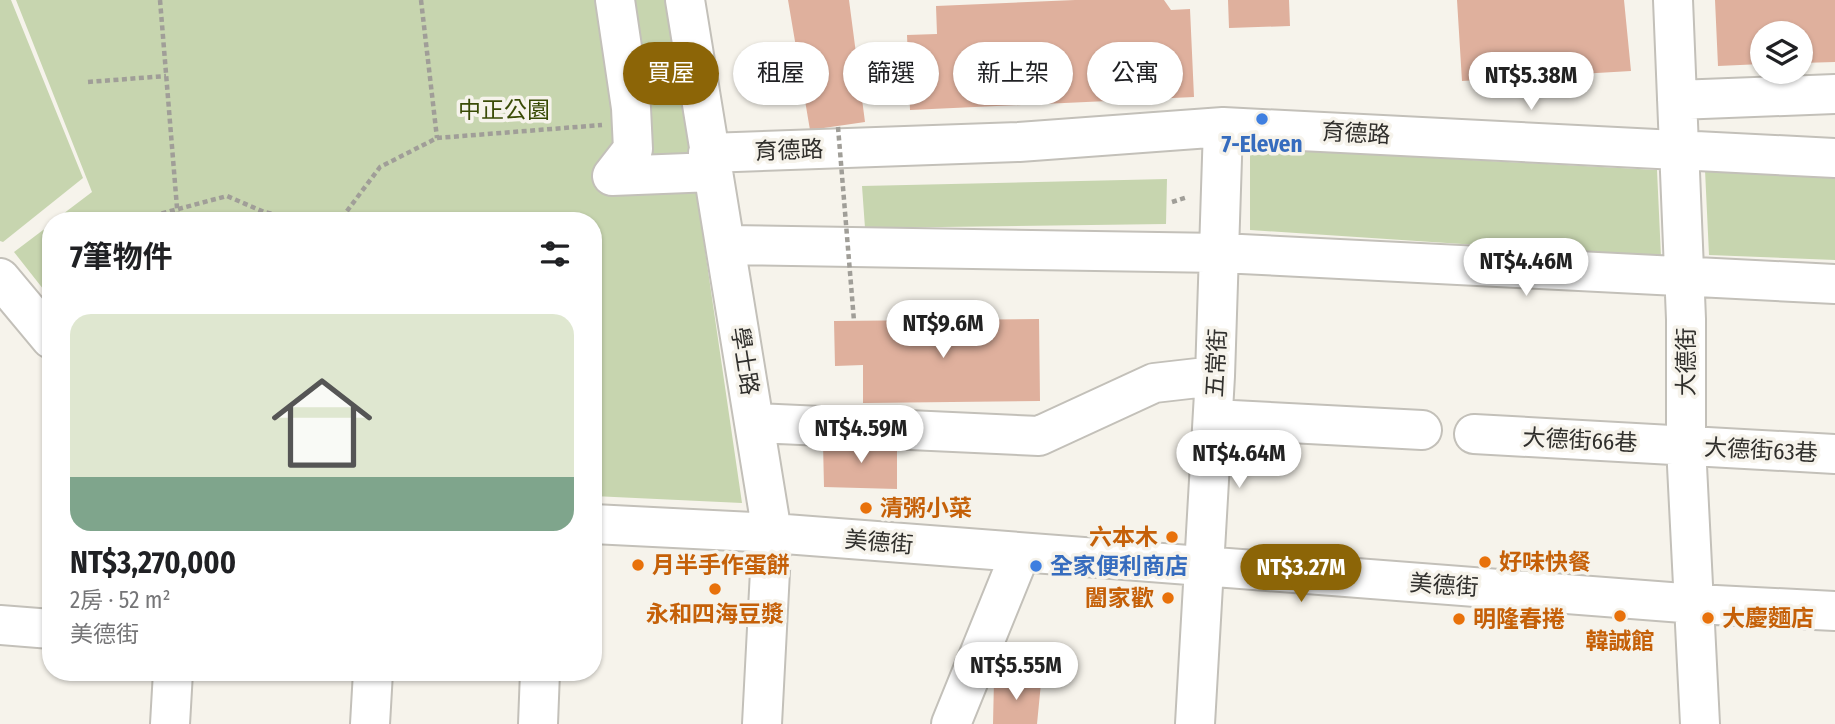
<!DOCTYPE html>
<html lang="zh-TW">
<head>
<meta charset="utf-8">
<style>
  body { margin:0; font-family:"Fira Sans Condensed","Noto Sans TC",sans-serif; background:#f2f2f2; color:#202124; height:100vh; display:flex; flex-direction:column; font-size:26px; white-space:nowrap }
  * { box-sizing:border-box; margin:0 }
  p { font-size:23px; color:#757577 }
  .icon { flex:none; width:38px; height:38px; fill:none; stroke:currentColor; stroke-width:2; stroke-linecap:round; stroke-linejoin:round }
  .map { position:relative; flex:1; overflow:hidden }
  .side { position:absolute; left:42px; top:212px; width:560px; height:469px; display:flex; flex-direction:column; background:#fff; border-radius:28px; box-shadow:0 2px 5px #0004 }
  .side>* { flex:none }
  .hud { position:absolute; left:623px; top:42px; width:665px; height:63px; display:flex; gap:14px }
  .buttons { position:absolute; left:1750px; top:21px; display:grid; gap:14px }
  .buttons a { display:grid; place-items:center; width:63px; height:63px; border-radius:50%; background:#fff; box-shadow:0 2px 5px #0004; font-size:35px }
  .price { position:absolute; translate:-50% -60px; padding:0 16px; border-radius:24px; background:#fff; color:#222; font-size:23px; line-height:46px; filter:drop-shadow(0 2px 4px #0008) }
  .price::after { content:''; position:absolute; left:50%; top:42px; width:21px; height:16px; margin-left:-10px; background:inherit; clip-path:polygon(0 0,100% 0,50% 100%) }
  .price.on { background:#8c6507; color:#fff }
  ul { padding:0; list-style:none }
  li { display:grid; align-content:center; gap:14px; height:371px; padding:0 28px }
  li+li { border-top:2px solid #e0e0e0 }
  li span { display:grid; place-items:center; height:217px; border-radius:21px; color:#555 }
  li>.icon { margin-inline-start:auto }
  span .icon { width:126px; height:126px; fill:#fffc; stroke-width:1 }
  li b { font-size:30px }
  h2 { display:flex; justify-content:space-between; align-items:center; height:84px; padding:0 28px; font-size:30px }
  .tag { padding:0 24px; border-radius:32px; background:#fff; box-shadow:0 2px 5px #0004; font-size:24px; line-height:63px }
  .tag.on { background:#8c6507; color:#fff }
  .map>svg:first-child { display:block }
  .green { fill:#c7d5af }
  .building { fill:#dfb09d }
  .lines { fill:none; stroke-linecap:round; stroke-linejoin:round }
  .minor-casing { stroke:#c3c0b9; stroke-width:42 }
  .path { stroke:#a09e98; stroke-width:4.5; stroke-dasharray:5 3.5; stroke-linecap:butt }
  .minor { stroke:#fff; stroke-width:38 }
  .path-bridge { stroke:#a09e98; stroke-width:4.5; stroke-dasharray:5 3.5; stroke-linecap:butt }
  .shop-dot { fill:#3f7fe0; stroke:#f6f3eb; stroke-width:2.5 }
  .food-dot { fill:#e8710a; stroke:#f6f3eb; stroke-width:2.5 }
  .labels { text-anchor:middle; stroke-width:7; stroke-linejoin:round; paint-order:stroke }
  .park-label { font-size:23px; fill:#3a4b06; stroke:#f6f3eb }
  .street-label { font-size:23px; fill:#302f2c; stroke:#f6f3eb }
  .shop-label { font-size:23px; font-weight:bold; fill:#366cbe; stroke:#f6f3eb }
  .food-label { font-size:23px; font-weight:bold; fill:#c56008; stroke:#f6f3eb; text-anchor:start }
</style>
</head>
<body>
<div class="map">
<svg width="1835" height="724" viewBox="0 0 1835 724">
  <rect width="100%" height="100%" fill="#f6f3eb"/>
  <path class="green" d="M 0,0 L 11,0 L 83,178 L 3,242 L 0,241 Z
    M 16,0 L 665,0 L 674,38 L 742,503 L 593,496 L 593,220 L 55,220 L 92,192 Z
    M 1250,148 L 1657,170 L 1661,257 L 1250,230 Z
    M 1705,170 L 1835,176 L 1835,260 L 1709,255 Z
    M 1167,179 L 1166,224 L 865,228 L 862,186 Z
    M 51,224 L 51,299 L 14,252 Z"/>
  <path class="building" d="M 788,0 L 849,0 L 865,122 L 810,130 Z
    M 1075,0 L 1164,0 L 1171,10 L 1190,9 L 1194,97 L 910,110 L 907,35 L 937,34 L 936,6 Z
    M 1228,0 L 1289,0 L 1290,26 L 1229,28 Z
    M 1457,0 L 1624,0 L 1631,71 L 1462,81 Z
    M 1715,0 L 1835,0 L 1835,62 L 1801,63 L 1801,33 L 1762,33 L 1762,64 L 1718,66 Z
    M 1039,319 L 1040,401 L 863,403 L 863,365 L 835,366 L 834,321 Z
    M 897,440 L 897,489 L 824,487 L 823,443 Z
    M 51,493 L 51,512 L 42,501 Z
    M 994,680 L 1041,683 L 1037,724 L 993,724 Z"/>
  <g class="lines">
    <defs>
      <path id="minor" d="M 685,0 L 772,533 L 762,724
        M 1673,0 L 1686,319 L 1686,446 L 1700,724
        M 1677,100 L 1835,94
        M 708,153 L 1019,142 L 1223,127 L 1835,158
        M 612,176 L 633,149 L 631,108 L 615,0
        M 612,176 L 713,172
        M 727,245 L 1221,253 L 1835,284
        M 0,278 L 51,339
        M 1213,419 L 1422,430
        M 755,423 L 1039,436 L 1154,383 L 1215,376
        M 1474,434 L 1835,454
        M 593,524 L 772,533 L 1696,604 L 1835,611
        M 0,625 L 51,629
        M 170,724 L 173,672
        M 370,724 L 373,672
        M 538,724 L 540,672
        M 951,724 L 1020,554
        M 1195,724 L 1215,376 L 1223,127"/>
    </defs>
    <use href="#minor" class="minor-casing"/>
    <path class="path" d="M 160,0 L 178,220
      M 421,0 L 437,138
      M 88,82 L 166,76
      M 1172,202 L 1188,197
      M 137,220 L 227,196 L 264,212 L 299,220
      M 324,220 L 344,215 L 380,167 L 437,138 L 602,125"/>
    <use href="#minor" class="minor"/>
    <path class="path-bridge" d="M 838,127 L 854,321"/>
  </g>
  <g class="shop-dot">
    <circle cx="1262" cy="119" r="7"/>
    <circle cx="1036" cy="566" r="7"/>
  </g>
  <g class="food-dot">
    <circle cx="866" cy="508" r="7"/>
    <circle cx="1172" cy="537" r="7"/>
    <circle cx="1485" cy="562" r="7"/>
    <circle cx="638" cy="565" r="7"/>
    <circle cx="715" cy="589" r="7"/>
    <circle cx="1168" cy="598" r="7"/>
    <circle cx="1620" cy="616" r="7"/>
    <circle cx="1708" cy="618" r="7"/>
    <circle cx="1459" cy="619" r="7"/>
  </g>
  <g class="labels">
    <g class="park-label">
      <text x="504" y="118">中正公園</text>
    </g>
    <g class="street-label">
      <text transform="translate(1356 133) rotate(3)" y="8">育德路</text>
      <text transform="translate(789 150) rotate(-2)" y="8">育德路</text>
      <text transform="translate(745 361) rotate(81)" y="8">學士路</text>
      <text transform="translate(1686 362) rotate(-90)" y="8">大德街</text>
      <text transform="translate(1216 363) rotate(-87)" y="8">五常街</text>
      <text transform="translate(1580 440) rotate(3)" y="8">大德街66巷</text>
      <text transform="translate(1761 450) rotate(3)" y="8">大德街63巷</text>
      <text transform="translate(879 542) rotate(5)" y="8">美德街</text>
      <text transform="translate(1444 585) rotate(4)" y="8">美德街</text>
    </g>
    <g class="shop-label">
      <text x="1262" y="152">7-Eleven</text>
      <text x="1050" y="574" text-anchor="start">全家便利商店</text>
    </g>
    <g class="food-label">
      <text x="880" y="516">清粥小菜</text>
      <text x="1158" y="545" text-anchor="end">六本木</text>
      <text x="1499" y="570">好味快餐</text>
      <text x="652" y="573">月半手作蛋餅</text>
      <text x="1154" y="606" text-anchor="end">闔家歡</text>
      <text x="715" y="622" text-anchor="middle">永和四海豆漿</text>
      <text x="1722" y="626">大慶麵店</text>
      <text x="1473" y="627">明隆春捲</text>
      <text x="1620" y="649" text-anchor="middle">韓誠館</text>
    </g>
  </g>
</svg>
<div class="buttons">
<a><svg class="icon" aria-label="layers" viewBox="0 0 24 24"><path d="M12 4l9 5-9 5-9-5zM3 14l9 5 9-5"/></svg></a>
</div>
<b class="price" style="left:1531px;top:112px">NT$5.38M</b>
<b class="price" style="left:1526px;top:298px">NT$4.46M</b>
<b class="price" style="left:943px;top:360px">NT$9.6M</b>
<b class="price" style="left:861px;top:465px">NT$4.59M</b>
<b class="price" style="left:1239px;top:490px">NT$4.64M</b>
<b class="price on" style="left:1301px;top:604px">NT$3.27M</b>
<b class="price" style="left:1016px;top:702px">NT$5.55M</b>
<div class="hud">
<a class="tag on">買屋</a>
<a class="tag">租屋</a>
<a class="tag">篩選</a>
<a class="tag">新上架</a>
<a class="tag">公寓</a>
</div>
<section class="side">
<h2>7筆物件<svg class="icon" aria-label="filters" viewBox="0 0 24 24"><path d="M4 7h16M4 17h16"/><circle cx="9" cy="7" r="2"/><circle cx="15" cy="17" r="2"/></svg></h2>
<ul>
<li><span style="background:linear-gradient(#dfe7d0 75%,#7fa58c 0)"><svg class="icon" aria-label="home" viewBox="0 0 24 24"><path d="M3 11l9-7 9 7M6 9v11h12V9"/></svg></span><div><b>NT$3,270,000</b><p>2房 · 52 m²</p><p>美德街</p></div></li>
</ul>
</section>
</div>
</body>
</html>
